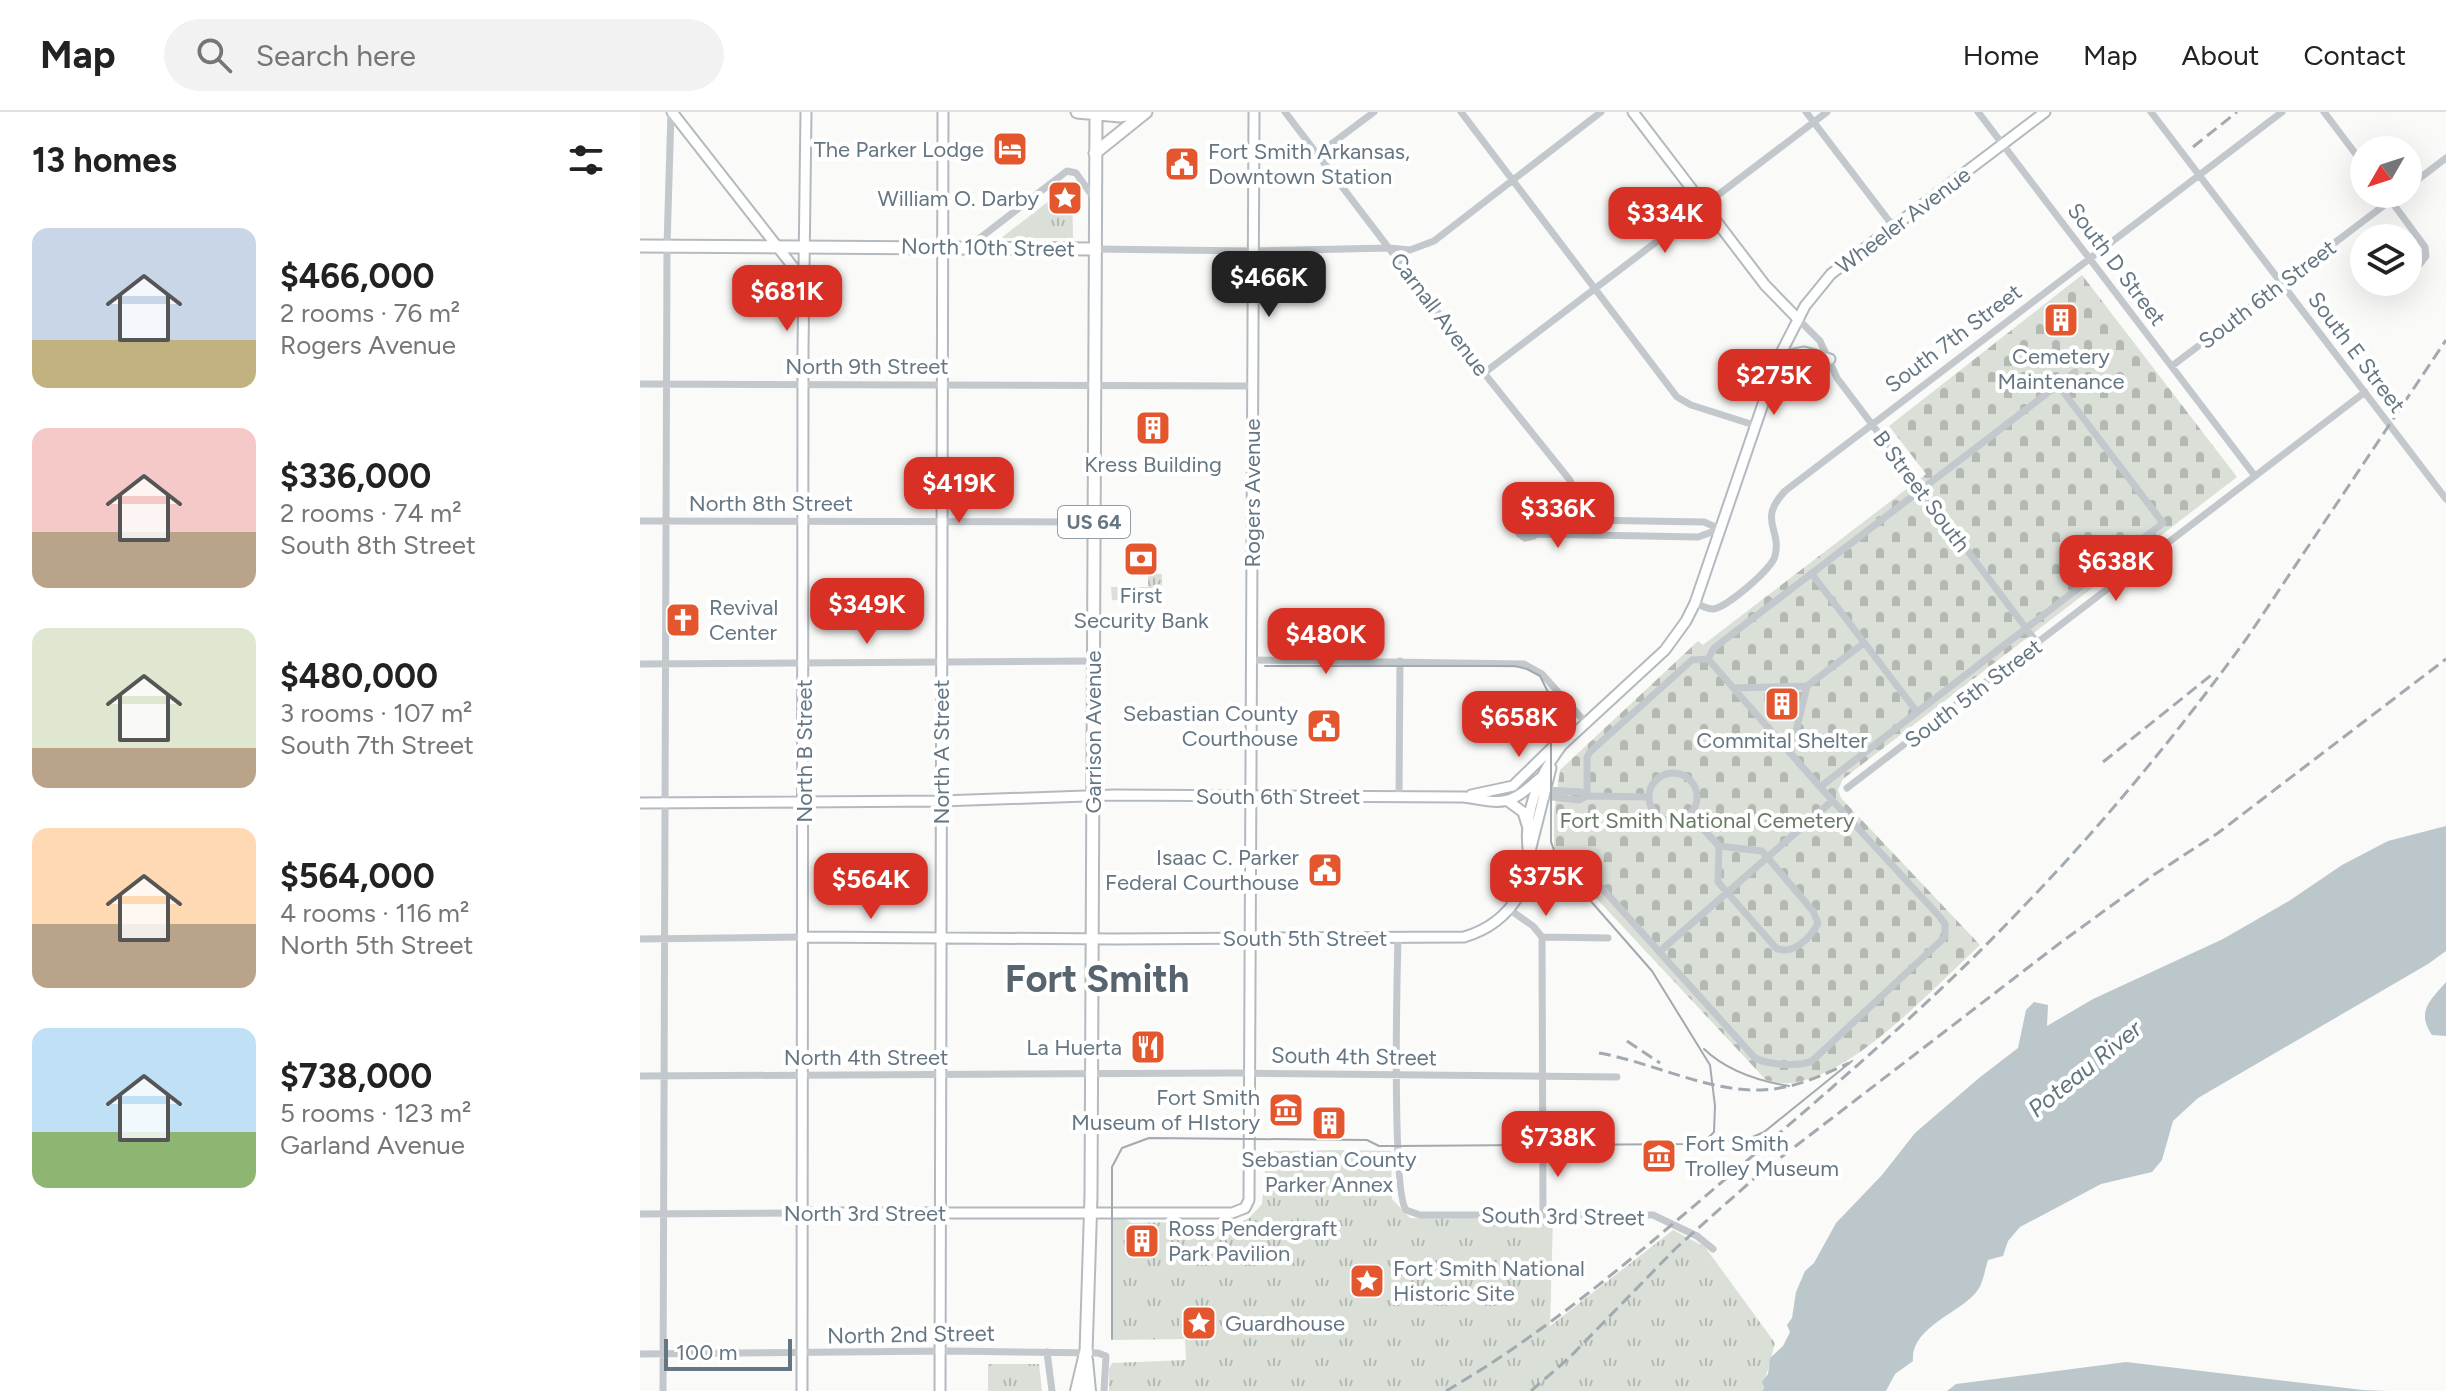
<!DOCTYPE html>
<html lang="en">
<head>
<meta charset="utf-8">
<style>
  body { margin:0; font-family:Figtree,sans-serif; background:#f2f2f2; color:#222; height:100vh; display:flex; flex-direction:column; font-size:30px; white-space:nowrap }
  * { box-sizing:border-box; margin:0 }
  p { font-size:26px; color:#767676 }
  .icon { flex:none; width:44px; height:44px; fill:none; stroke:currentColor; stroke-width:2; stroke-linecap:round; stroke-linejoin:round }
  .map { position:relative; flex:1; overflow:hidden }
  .drawer { display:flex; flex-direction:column; background:#fff; width:640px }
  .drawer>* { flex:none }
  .needle { width:52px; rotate:231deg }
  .buttons { position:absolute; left:1710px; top:24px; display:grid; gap:16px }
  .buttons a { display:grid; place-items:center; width:72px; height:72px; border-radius:50%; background:#fff; box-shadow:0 8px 32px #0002; font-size:40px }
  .scale { position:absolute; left:24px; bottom:20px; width:128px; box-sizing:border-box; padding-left:8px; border:4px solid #657683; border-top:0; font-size:22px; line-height:28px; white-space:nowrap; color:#657683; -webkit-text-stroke:6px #fff; paint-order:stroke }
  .price { position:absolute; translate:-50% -68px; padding:0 18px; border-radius:16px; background:#d93025; color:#fff; font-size:26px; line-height:52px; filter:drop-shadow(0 2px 4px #0008) }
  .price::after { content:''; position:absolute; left:50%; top:48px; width:24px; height:18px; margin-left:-12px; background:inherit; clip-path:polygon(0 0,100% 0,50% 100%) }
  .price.on { background:#222; color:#fff }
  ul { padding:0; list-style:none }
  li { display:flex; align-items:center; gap:24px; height:200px; padding:0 32px }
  li span { display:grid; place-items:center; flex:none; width:224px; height:160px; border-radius:16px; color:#555 }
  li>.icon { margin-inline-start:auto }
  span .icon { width:96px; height:96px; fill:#fffc; stroke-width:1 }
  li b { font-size:34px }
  h2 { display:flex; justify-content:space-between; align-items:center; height:96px; padding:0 32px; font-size:34px }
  header { display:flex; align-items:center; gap:48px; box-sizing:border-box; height:112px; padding:0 40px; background:#fff; border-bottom:2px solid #e0e0e0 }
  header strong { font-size:38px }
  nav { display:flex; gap:44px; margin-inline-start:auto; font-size:28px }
  .search { width:560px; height:72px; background:#f2f2f2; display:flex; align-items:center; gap:20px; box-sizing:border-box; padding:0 28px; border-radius:44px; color:#767676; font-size:30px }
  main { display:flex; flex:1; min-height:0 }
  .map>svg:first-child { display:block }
  .grass { fill:url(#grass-tufts) }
  .cemetery { fill:url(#cemetery-stones) }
  .water { fill:#bbc7cb }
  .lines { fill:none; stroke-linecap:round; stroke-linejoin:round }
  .secondary-casing { stroke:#b3babf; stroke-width:13 }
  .primary-casing { stroke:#b5babe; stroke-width:15 }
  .highway-casing { stroke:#b4b9bd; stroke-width:16 }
  .street { stroke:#c3c8cc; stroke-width:7 }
  .secondary { stroke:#fff; stroke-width:9 }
  .primary { stroke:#fff; stroke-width:11 }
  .highway { stroke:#fff; stroke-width:12 }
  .tram { stroke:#a2aab0; stroke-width:2 }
  .rail { stroke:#a2aab0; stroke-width:3; stroke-dasharray:12 6; stroke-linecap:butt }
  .labels { text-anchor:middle; stroke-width:8; stroke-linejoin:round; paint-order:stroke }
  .shield { fill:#fff; stroke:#939fa8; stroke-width:2 }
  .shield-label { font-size:20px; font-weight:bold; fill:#657683 }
  .poi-label { font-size:22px; fill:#657683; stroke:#fff; text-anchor:end }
  .street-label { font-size:22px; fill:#657683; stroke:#fff }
  .park-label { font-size:22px; fill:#687a64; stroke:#fff }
  .water-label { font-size:24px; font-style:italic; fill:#60757c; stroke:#fff }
  .town-label { font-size:38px; font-weight:bold; fill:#57646e; stroke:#fff }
</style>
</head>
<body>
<header>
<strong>Map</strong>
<div class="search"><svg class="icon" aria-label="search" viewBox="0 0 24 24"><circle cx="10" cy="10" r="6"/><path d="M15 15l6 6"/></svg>Search here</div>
<nav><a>Home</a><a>Map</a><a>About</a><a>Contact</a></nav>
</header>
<main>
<section class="drawer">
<h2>13 homes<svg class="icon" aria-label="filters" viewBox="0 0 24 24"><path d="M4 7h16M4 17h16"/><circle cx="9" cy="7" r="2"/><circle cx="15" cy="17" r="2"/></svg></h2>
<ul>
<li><span style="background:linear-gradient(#c9d6e8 70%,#c2b280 0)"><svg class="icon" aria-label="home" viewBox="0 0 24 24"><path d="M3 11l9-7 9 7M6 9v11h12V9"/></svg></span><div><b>$466,000</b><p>2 rooms · 76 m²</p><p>Rogers Avenue</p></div></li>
<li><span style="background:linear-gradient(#f6c9c9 65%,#b9a48a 0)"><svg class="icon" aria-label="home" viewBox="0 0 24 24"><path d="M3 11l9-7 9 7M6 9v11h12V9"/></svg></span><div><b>$336,000</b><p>2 rooms · 74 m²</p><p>South 8th Street</p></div></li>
<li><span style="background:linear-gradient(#dfe7d0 75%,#b9a48a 0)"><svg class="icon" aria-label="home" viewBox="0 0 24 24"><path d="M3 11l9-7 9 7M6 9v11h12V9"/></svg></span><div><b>$480,000</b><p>3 rooms · 107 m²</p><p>South 7th Street</p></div></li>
<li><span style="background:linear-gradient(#ffd9b3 60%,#b9a48a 0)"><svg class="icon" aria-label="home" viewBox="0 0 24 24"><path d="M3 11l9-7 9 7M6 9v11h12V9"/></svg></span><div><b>$564,000</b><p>4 rooms · 116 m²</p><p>North 5th Street</p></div></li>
<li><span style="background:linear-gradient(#bfe0f5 65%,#8fb573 0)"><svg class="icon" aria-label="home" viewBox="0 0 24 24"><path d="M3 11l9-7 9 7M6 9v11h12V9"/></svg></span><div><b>$738,000</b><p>5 rooms · 123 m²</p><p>Garland Avenue</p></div></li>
</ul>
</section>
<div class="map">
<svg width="1806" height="1279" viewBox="0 0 1806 1279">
  <defs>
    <pattern id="grass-tufts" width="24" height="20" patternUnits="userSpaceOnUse" patternTransform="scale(2)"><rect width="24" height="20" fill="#dadfd7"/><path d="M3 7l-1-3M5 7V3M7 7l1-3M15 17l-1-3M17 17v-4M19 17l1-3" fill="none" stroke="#b4b9b4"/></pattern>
    <pattern id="cemetery-stones" width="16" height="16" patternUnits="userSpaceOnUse" patternTransform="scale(2)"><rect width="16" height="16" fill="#dadfd7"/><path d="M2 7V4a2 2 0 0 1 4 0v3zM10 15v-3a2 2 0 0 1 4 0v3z" fill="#b4b9b4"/></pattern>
  </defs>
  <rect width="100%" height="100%" fill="#fafaf8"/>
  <path class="grass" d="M 432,71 L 433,126 L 361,126 Z
    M 508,461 L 522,462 L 522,490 L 472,488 L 471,475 L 508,475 Z
    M 703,1038 L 751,1039 L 752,1087 L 770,1106 L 913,1107 L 910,1214 L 1033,1118 L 1065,1135 L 1135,1231 L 1122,1279 L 469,1279 L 469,1257 L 472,1251 L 546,1248 L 545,1227 L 473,1228 L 473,1107 L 486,1107 L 491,1111 L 541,1110 L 597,1113 L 610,1105 L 622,1092 L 627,1039 Z
    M 348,1252 L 399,1252 L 402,1279 L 348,1279 Z"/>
  <path class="cemetery" d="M 1442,163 L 1597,365 L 1203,667 L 1198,678 L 1201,686 L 1340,833 C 1292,877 1215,963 1151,971 C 1143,972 1134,970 1126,968 L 914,741 L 914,702 L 920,658 L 1058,529 L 1063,533 L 1286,362 L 1249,314 Z"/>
  <path class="water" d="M 1806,714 L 1806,839 L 1788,852 L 1558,986 L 1533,1009 L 1522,1048 L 1512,1060 L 1461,1072 L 1380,1115 L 1368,1129 L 1363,1144 L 1348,1148 C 1345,1157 1343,1172 1337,1179 C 1321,1201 1270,1215 1273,1249 L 1255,1262 L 1246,1279 L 1122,1279 L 1124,1275 L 1122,1270 L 1128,1262 L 1130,1246 L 1143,1234 L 1150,1220 L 1147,1213 L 1152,1206 L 1156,1180 L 1165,1159 L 1174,1151 L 1196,1111 L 1242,1063 L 1275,1021 L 1339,966 L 1378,936 L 1386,898 L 1394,890 L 1408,893 L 1407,914 L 1453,887 L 1583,827 L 1649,789 L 1702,753 L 1748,729 Z
    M 1806,870 L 1806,924 L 1792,923 C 1776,899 1790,889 1806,870 Z
    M 1486,1250 L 1723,1278 L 1747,1279 L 1307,1279 L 1316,1272 Z"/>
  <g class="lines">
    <defs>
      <path id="secondary" d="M 32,0 L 165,170
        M 993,0 L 1125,173 L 1158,207
        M 1139,245 L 1164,240 L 1190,247
        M 831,683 L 873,674 L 917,631
        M 868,689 L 883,700 L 887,713
        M 0,691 L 301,689 L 474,683 L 824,685 C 864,692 869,694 900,666
        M 889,743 C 882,704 898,664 922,633 L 1025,538 L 1046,509 L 1055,491 L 1139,245 L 1165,194 L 1191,162 L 1405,0
        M 163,825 L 474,827 L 824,825 C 848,818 866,805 879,783 L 911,656
        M 162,1101 L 592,1101 L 605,1096 L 609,1088 L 614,0
        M 162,1279 L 163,237 L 166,0
        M 300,1279 L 303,0"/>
      <path id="primary" d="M 437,0 L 480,4 L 500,0
        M 455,41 L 506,0
        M 0,134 L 455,137
        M 446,1241 L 451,1084 L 456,0"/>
      <path id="highway" d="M 446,1248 L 449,1279
        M 437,1279 L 446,1241"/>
    </defs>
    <use href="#secondary" class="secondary-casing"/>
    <use href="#primary" class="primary-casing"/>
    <use href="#highway" class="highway-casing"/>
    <path class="street" d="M 645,0 L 848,266 L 929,367 L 943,393 L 939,423
      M 821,0 L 1037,285 L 1051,293 L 1114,313
      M 1166,0 L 1253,114
      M 1338,0 L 1615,364
      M 1511,0 L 1806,387
      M 1684,0 L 1724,53
      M 678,42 L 734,0
      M 1768,75 L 1806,46
      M 1746,82 L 1785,135 L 1786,144 L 1779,153
      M 327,136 L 427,59 L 436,61 L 454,86
      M 455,137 L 613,139 L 749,136 L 770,138 L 794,129 L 961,0
      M 1158,207 L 1180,229 L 1197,266 L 1398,532
      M 1532,254 L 1759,82
      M 844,261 L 1187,0
      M 0,272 L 612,274
      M 0,409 L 454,410
      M 898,411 L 899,418 L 894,424 L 885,426 L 879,422 L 879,409 L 889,404 L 898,411 L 943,408 L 1064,410 L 1080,417
      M 897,422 L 1058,425 L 1080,417
      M 1172,462 L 1277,600
      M 1055,491 C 1061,493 1067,497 1073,497 C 1086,496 1132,457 1135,444 C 1142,416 1117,409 1145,379 L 1642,0
      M 1068,547 L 1074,536 L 1435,260
      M 611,548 L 884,552 L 902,562 L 947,612
      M 0,552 L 454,549
      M 1094,576 L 1167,574 L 1224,531
      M 1151,640 L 1167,574
      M1009 685a24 24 0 1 1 48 0a24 24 0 1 1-48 0Z
      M 1180,675 L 1523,411 L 1418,273
      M 1207,676 L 1725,280
      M 905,678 L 941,680 L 947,684 L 1009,685
      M 759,684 L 760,549
      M 904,684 L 939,688 L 947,684
      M 947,684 L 947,645 L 950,640 L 1052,548 L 1068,547
      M 1049,702 L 1079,734 L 1122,739 L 1173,799 L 1178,811 C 1171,826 1152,844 1136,836 L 1078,770 L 1079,734
      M 961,775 L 1115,946 C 1129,953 1158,955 1172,949 L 1305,825 L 1305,812 L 1300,805 L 1180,675 L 1068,547
      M 870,798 L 893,814 L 902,825 L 903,1102
      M 902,825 L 968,826
      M 758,826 C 757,863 752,1080 766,1098 L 780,1103 L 1013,1103 L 1057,1124 L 1073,1137
      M 0,827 L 163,825
      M 1019,840 L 1192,689
      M 0,964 L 594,961 L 977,965
      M 0,1102 L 162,1101
      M 407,1240 L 412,1279
      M 0,1242 L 308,1239 L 458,1241 L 466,1244 L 464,1279
      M 23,1279 L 27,134 L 31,0"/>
    <use href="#secondary" class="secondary"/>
    <use href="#primary" class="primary"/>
    <use href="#highway" class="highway"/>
    <path class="tram" d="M 1064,937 C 1087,959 1118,969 1149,974
      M 1059,1031 L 1108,1027 L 1124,1020 L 1212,949
      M 472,1227 L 472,1055 L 482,1036 L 509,1026 L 727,1028 L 739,1034 L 759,1034 L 1046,1032 L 1066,1028 L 1074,1020 L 1075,994 L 1070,953 L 1012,859 L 920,754 L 911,730 L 911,586 L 900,564 L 887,557 L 875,554 L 625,554"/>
    <path class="rail" d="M 1553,35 L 1597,0
      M 1463,650 L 1575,560
      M 987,929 L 1020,951
      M 959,941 C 1011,950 1068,980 1121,978 C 1153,977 1181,964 1209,951
      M 806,1279 C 908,1220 1000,1140 1089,1064 C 1190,978 1292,891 1383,795 C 1464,711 1538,621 1607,526 L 1806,228
      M 891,1279 L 930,1245 L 1035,1137 L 1118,1063 L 1420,831 L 1515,762 L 1578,721 L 1806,547"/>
  </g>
  <defs>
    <symbol id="hotel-square" viewBox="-11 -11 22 22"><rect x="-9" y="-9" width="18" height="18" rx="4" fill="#e4572e" stroke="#fff"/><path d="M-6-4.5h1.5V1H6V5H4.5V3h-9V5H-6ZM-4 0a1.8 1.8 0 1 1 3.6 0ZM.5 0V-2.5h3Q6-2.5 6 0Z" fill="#fff"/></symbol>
    <symbol id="civic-square" viewBox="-11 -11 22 22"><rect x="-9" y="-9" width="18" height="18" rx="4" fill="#e4572e" stroke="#fff"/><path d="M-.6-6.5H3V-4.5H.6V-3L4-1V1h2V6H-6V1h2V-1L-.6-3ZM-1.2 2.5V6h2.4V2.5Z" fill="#fff"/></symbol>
    <symbol id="sight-square" viewBox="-11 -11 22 22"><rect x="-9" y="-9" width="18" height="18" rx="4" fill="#e4572e" stroke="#fff"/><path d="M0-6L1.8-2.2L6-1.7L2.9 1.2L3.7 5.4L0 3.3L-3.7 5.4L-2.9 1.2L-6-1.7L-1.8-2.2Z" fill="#fff"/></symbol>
    <symbol id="building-square" viewBox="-11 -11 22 22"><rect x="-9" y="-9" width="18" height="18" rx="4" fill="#e4572e" stroke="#fff"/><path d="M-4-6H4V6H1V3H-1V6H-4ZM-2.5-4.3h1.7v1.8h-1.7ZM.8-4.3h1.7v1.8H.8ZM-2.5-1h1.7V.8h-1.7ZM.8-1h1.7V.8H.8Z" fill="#fff"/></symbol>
    <symbol id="bank-square" viewBox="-11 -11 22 22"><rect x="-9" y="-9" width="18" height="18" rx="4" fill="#e4572e" stroke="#fff"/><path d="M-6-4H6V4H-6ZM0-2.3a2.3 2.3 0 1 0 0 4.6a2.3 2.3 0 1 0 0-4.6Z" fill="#fff"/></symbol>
    <symbol id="church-square" viewBox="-11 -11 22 22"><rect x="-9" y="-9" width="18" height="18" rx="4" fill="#e4572e" stroke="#fff"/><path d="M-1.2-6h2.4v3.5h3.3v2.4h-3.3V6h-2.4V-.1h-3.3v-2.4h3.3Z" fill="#fff"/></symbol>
    <symbol id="restaurant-square" viewBox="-11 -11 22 22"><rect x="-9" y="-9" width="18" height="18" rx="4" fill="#e4572e" stroke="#fff"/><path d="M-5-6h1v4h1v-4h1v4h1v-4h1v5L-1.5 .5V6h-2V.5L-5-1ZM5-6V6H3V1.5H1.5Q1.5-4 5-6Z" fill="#fff"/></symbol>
    <symbol id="museum-square" viewBox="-11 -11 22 22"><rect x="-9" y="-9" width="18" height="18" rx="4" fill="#e4572e" stroke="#fff"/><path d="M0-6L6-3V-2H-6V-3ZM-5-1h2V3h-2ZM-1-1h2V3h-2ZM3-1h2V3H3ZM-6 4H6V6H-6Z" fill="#fff"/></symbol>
  </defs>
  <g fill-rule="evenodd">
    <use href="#hotel-square" x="350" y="17" width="40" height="40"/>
    <use href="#civic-square" x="522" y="32" width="40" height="40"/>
    <use href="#sight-square" x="405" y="66" width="40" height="40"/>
    <use href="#building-square" x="1401" y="188" width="40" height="40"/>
    <use href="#building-square" x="493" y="296" width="40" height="40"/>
    <use href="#bank-square" x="481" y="427" width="40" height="40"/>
    <use href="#church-square" x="23" y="488" width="40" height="40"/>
    <use href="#building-square" x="1122" y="572" width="40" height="40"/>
    <use href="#civic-square" x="664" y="594" width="40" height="40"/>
    <use href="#civic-square" x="665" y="738" width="40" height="40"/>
    <use href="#restaurant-square" x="488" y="915" width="40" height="40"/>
    <use href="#museum-square" x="626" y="978" width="40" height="40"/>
    <use href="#building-square" x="669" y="991" width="40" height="40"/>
    <use href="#museum-square" x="999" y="1024" width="40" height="40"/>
    <use href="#building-square" x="482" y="1109" width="40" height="40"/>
    <use href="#sight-square" x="707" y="1149" width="40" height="40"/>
    <use href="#sight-square" x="539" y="1191" width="40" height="40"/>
  </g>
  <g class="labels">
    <rect class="shield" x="418" y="394" width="72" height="32" rx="6"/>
    <g class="shield-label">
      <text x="454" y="417">US 64</text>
    </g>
    <g class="poi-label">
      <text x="344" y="45">The Parker Lodge</text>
      <text x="568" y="47" text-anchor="start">Fort Smith Arkansas,<tspan x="568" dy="25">Downtown Station</tspan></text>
      <text x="399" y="94">William O. Darby</text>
      <text x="1421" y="252" text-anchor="middle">Cemetery<tspan x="1421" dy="25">Maintenance</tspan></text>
      <text x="513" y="360" text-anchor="middle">Kress Building</text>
      <text x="501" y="491" text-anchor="middle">First<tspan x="501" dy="25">Security Bank</tspan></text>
      <text x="69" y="503" text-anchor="start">Revival<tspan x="69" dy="25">Center</tspan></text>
      <text x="658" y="609">Sebastian County<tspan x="658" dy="25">Courthouse</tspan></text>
      <text x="1142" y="636" text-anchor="middle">Commital Shelter</text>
      <text x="659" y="753">Isaac C. Parker<tspan x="659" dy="25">Federal Courthouse</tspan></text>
      <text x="482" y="943">La Huerta</text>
      <text x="620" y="993">Fort Smith<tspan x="620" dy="25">Museum of HIstory</tspan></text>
      <text x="1045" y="1039" text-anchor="start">Fort Smith<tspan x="1045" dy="25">Trolley Museum</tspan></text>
      <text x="689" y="1055" text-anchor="middle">Sebastian County<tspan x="689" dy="25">Parker Annex</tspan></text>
      <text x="528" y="1124" text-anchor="start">Ross Pendergraft<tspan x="528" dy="25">Park Pavilion</tspan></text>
      <text x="753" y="1164" text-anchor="start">Fort Smith National<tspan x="753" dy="25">Historic Site</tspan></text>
      <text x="585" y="1219" text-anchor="start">Guardhouse</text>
    </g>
    <g class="street-label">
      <text transform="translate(1263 108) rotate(-37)" y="8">Wheeler Avenue</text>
      <text transform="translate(348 135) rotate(1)" y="8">North 10th Street</text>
      <text transform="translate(1477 152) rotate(53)" y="8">South D Street</text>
      <text transform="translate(1627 182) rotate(-37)" y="8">South 6th Street</text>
      <text transform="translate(800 202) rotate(53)" y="8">Carnall Avenue</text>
      <text transform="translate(1313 226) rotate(-37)" y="8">South 7th Street</text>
      <text transform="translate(1717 240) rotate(53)" y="8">South E Street</text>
      <text x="227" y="262">North 9th Street</text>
      <text transform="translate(1282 379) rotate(53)" y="8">B Street South</text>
      <text transform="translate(612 381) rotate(-90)" y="8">Rogers Avenue</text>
      <text x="131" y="399">North 8th Street</text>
      <text transform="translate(1333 581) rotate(-37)" y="8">South 5th Street</text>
      <text transform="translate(453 620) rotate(-90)" y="8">Garrison Avenue</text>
      <text transform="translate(164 639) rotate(-90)" y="8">North B Street</text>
      <text transform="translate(301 640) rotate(-90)" y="8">North A Street</text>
      <text x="638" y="692">South 6th Street</text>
      <text x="665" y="834">South 5th Street</text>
      <text transform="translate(714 944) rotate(1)" y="8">South 4th Street</text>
      <text x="226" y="953">North 4th Street</text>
      <text x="225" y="1109">North 3rd Street</text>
      <text transform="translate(923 1104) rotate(1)" y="8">South 3rd Street</text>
      <text transform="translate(271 1222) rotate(-1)" y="8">North 2nd Street</text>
    </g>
    <g class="park-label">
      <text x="1067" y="716">Fort Smith National Cemetery</text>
    </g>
    <g class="water-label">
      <text transform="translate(1445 957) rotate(-39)" y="8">Poteau River</text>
    </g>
    <g class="town-label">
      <text x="457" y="880">Fort Smith</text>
    </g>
  </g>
</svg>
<div class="buttons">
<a><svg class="needle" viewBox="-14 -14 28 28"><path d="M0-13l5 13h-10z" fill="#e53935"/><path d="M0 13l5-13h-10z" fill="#767676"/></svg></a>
<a><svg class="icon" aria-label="layers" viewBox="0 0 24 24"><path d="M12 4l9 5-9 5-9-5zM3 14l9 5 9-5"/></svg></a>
</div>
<div class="scale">100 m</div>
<b class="price" style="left:1025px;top:143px">$334K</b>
<b class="price on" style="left:629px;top:207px">$466K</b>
<b class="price" style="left:147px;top:221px">$681K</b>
<b class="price" style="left:1134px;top:305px">$275K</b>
<b class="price" style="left:319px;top:413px">$419K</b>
<b class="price" style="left:918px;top:438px">$336K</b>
<b class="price" style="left:1476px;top:491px">$638K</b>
<b class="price" style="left:227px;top:534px">$349K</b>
<b class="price" style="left:686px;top:564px">$480K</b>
<b class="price" style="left:879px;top:647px">$658K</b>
<b class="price" style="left:906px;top:806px">$375K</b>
<b class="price" style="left:231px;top:809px">$564K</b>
<b class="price" style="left:918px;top:1067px">$738K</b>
</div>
</main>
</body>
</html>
